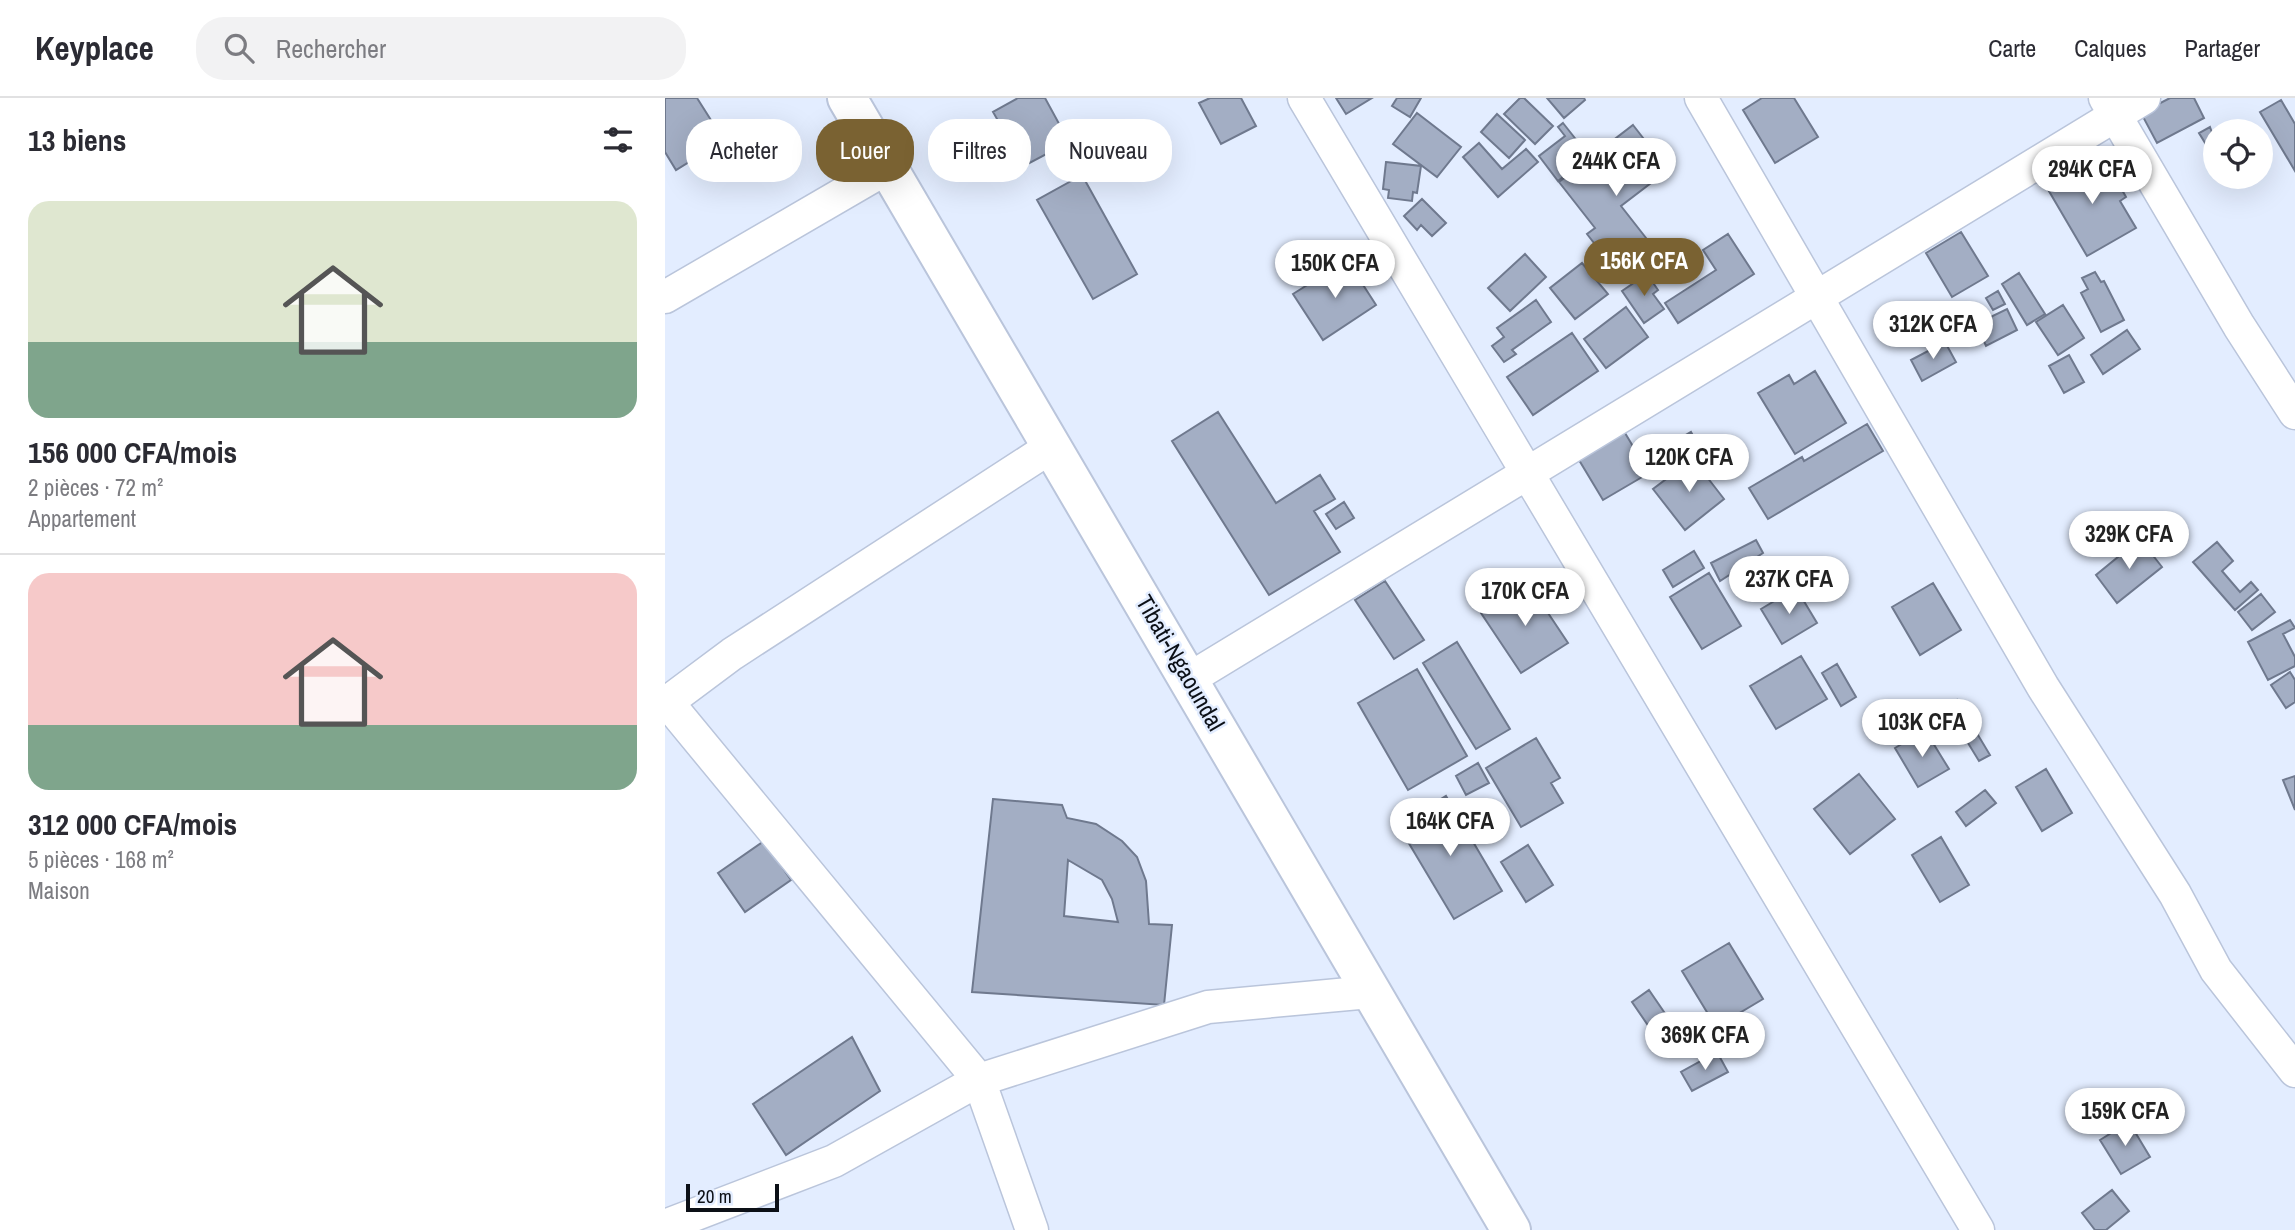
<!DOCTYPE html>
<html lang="fr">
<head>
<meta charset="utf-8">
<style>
  body { margin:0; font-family:"Archivo Narrow",sans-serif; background:#f2f2f3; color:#2b2b33; height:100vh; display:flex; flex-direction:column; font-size:26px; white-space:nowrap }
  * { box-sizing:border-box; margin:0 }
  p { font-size:23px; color:#7c7c81 }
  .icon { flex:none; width:38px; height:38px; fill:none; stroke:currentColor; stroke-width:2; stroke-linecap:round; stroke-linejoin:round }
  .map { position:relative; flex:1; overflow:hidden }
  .drawer { display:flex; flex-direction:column; background:#fff; width:665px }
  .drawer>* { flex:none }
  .top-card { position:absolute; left:21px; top:21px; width:665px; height:63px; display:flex; gap:14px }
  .tools { position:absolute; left:1538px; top:21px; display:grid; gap:14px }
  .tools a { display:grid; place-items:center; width:70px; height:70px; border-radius:50%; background:#fff; box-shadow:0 7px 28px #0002; font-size:35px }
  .scale { position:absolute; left:21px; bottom:18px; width:93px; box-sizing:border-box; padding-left:7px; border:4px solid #0c1017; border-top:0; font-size:19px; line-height:24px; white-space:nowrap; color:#0c1017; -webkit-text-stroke:5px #e3edff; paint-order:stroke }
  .price { position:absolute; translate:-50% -60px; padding:0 16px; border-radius:24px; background:#fff; color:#222; font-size:23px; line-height:46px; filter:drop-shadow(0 2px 4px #0008) }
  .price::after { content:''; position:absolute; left:50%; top:42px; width:21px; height:16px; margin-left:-10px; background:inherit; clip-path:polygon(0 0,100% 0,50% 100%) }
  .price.current { background:#7a6232; color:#fff }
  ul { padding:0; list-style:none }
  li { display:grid; align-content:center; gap:14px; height:371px; padding:0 28px }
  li+li { border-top:2px solid #e1e1e2 }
  li span { display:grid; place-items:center; height:217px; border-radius:21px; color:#555 }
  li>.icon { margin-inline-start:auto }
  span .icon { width:126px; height:126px; fill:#fffc; stroke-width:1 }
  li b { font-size:30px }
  h2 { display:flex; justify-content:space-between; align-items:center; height:84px; padding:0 28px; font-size:30px }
  .pill { padding:0 24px; border-radius:28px; background:#fff; box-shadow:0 7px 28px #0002; font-size:24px; line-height:63px }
  .pill.current { background:#7a6232; color:#fff }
  header { display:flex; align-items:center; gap:42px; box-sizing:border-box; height:98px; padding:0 35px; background:#fff; border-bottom:2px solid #e1e1e2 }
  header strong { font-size:33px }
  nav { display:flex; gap:38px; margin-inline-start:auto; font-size:24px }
  .search { width:490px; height:63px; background:#f2f2f3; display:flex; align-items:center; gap:18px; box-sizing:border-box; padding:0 24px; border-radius:28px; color:#7c7c81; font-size:26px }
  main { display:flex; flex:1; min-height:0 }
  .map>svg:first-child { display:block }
  .building { fill:#a3aec4; stroke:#6f798e; stroke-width:2; fill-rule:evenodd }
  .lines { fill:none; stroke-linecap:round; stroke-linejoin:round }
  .street-casing { stroke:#bac5db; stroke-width:35 }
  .highway-casing { stroke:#bac5db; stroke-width:42 }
  .street { stroke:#fff; stroke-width:32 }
  .highway { stroke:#fff; stroke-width:38 }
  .labels { text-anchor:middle; stroke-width:5; stroke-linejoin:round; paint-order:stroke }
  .street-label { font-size:24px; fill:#0c1017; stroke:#e3edff }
</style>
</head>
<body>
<header>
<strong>Keyplace</strong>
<div class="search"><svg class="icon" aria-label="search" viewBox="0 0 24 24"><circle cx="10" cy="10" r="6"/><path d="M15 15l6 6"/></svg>Rechercher</div>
<nav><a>Carte</a><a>Calques</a><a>Partager</a></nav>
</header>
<main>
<section class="drawer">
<h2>13 biens<svg class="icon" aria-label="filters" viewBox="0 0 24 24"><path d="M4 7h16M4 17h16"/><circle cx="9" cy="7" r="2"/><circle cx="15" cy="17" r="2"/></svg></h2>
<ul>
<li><span style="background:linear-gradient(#dfe7d0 65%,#7fa58c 0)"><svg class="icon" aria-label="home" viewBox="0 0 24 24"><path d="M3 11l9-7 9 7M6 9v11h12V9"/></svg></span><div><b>156 000 CFA/mois</b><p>2 pièces · 72 m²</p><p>Appartement</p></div></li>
<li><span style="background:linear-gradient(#f6c9c9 70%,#7fa58c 0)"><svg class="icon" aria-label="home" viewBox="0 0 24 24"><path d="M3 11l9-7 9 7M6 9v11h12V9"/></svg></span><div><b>312 000 CFA/mois</b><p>5 pièces · 168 m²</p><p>Maison</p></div></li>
</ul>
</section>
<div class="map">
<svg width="1630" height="1132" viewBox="0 0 1630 1132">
  <rect width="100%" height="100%" fill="#e3edff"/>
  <path class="building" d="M 0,0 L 32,0 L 51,30 L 45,35 L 53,46 L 11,72 L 0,54 Z
    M 353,0 L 380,0 L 404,44 L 359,68 L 328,14 Z
    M 545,0 L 576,0 L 591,28 L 556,46 L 534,5 Z
    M 671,0 L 707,0 L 681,16 Z
    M 732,0 L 756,0 L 745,19 L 727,8 Z
    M 855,0 L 859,0 L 888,28 L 870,46 L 839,16 Z
    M 882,0 L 919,0 L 920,2 L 899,20 Z
    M 1097,0 L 1129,0 L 1153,39 L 1110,65 L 1078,12 Z
    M 1505,0 L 1529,0 L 1539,20 L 1492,45 L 1476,15 Z
    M 1616,2 L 1630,26 L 1630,73 L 1595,14 Z
    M 752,15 L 796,49 L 772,79 L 728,46 Z
    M 832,16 L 860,42 L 844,60 L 816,34 Z
    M 898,25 L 924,58 L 893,83 L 874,58 L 900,38 L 893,29 Z
    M 968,27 L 1003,72 L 956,108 L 992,154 L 957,181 L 922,136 L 930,130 L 894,84 Z
    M 1545,29 L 1550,43 L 1542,48 L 1534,35 Z
    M 814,45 L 837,71 L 861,51 L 873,64 L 833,99 L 798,59 Z
    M 1429,60 L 1436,71 L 1443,67 L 1461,99 L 1455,103 L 1471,130 L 1422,158 L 1381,88 Z
    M 721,64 L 756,68 L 752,95 L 748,94 L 747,103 L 723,100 L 724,92 L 718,91 Z
    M 417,77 L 472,176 L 428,201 L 372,102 Z
    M 757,101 L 781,125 L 767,138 L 756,127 L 752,132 L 739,118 Z
    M 1296,134 L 1323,178 L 1287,199 L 1261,155 Z
    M 1063,136 L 1089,176 L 1013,225 L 1000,205 L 1051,172 L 1038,152 Z
    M 860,156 L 881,179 L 845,213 L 823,190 Z
    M 682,162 L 711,207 L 658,242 L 628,196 Z
    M 917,165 L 943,196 L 910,221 L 885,190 Z
    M 1430,174 L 1436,184 L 1439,183 L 1459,222 L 1436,234 L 1416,195 L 1423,191 L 1417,180 Z
    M 1354,175 L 1380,216 L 1362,227 L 1337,186 Z
    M 982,176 L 993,192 L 988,196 L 999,211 L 979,225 L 957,193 Z
    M 1333,193 L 1340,206 L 1328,212 L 1321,200 Z
    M 871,202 L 886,224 L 847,252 L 851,256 L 839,264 L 827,248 L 839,239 L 832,230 Z
    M 1398,207 L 1419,240 L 1393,257 L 1371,224 Z
    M 961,209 L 983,239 L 941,270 L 919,241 Z
    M 1342,211 L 1352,232 L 1321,248 L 1311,226 Z
    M 1462,232 L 1475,251 L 1438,276 L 1426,257 Z
    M 907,235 L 933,273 L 868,317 L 842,279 Z
    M 1280,244 L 1291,264 L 1257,283 L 1246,262 Z
    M 1404,257 L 1419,284 L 1399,295 L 1384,268 Z
    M 1150,273 L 1181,325 L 1130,356 L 1093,295 L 1124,277 L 1129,286 Z
    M 553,314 L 611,405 L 655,377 L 670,401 L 649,413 L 675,454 L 604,497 L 507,343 Z
    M 1202,326 L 1218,353 L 1103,421 L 1084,390 L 1137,359 L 1139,363 Z
    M 957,330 L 984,375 L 938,402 L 911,357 Z
    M 1026,334 L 1032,345 L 991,370 L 985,358 Z
    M 1028,361 L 1059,401 L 1020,432 L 988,391 Z
    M 679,404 L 689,420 L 671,431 L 661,416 Z
    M 1475,441 L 1497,469 L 1452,505 L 1431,477 Z
    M 1091,442 L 1098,455 L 1055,483 L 1046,465 Z
    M 1552,444 L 1568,463 L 1557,473 L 1575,494 L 1586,484 L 1593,492 L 1570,512 L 1528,464 Z
    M 1029,453 L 1039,470 L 1008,489 L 998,472 Z
    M 1044,475 L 1076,528 L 1037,551 L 1005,499 Z
    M 720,483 L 759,542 L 729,561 L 690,502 Z
    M 863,485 L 903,545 L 856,575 L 816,515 Z
    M 1268,485 L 1296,532 L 1255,557 L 1227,509 Z
    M 1131,490 L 1152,525 L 1117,546 L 1096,511 Z
    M 1596,496 L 1610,514 L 1587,532 L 1573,514 Z
    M 1625,522 L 1630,530 L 1618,536 L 1630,559 L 1630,568 L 1603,582 L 1583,544 Z
    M 792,544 L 845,631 L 811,651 L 758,565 Z
    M 1136,558 L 1162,601 L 1111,631 L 1085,588 Z
    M 1172,566 L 1191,599 L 1176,608 L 1157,575 Z
    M 752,571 L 802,658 L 743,692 L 693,605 Z
    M 1625,574 L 1630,582 L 1630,604 L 1621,610 L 1606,587 Z
    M 1292,602 L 1325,657 L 1314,663 L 1281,609 Z
    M 1260,632 L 1284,671 L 1253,689 L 1230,650 Z
    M 871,640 L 895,680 L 886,685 L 898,705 L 856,729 L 821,670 Z
    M 813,665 L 824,685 L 801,697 L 791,678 Z
    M 1381,671 L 1407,715 L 1377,733 L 1351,689 Z
    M 1194,676 L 1230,721 L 1185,756 L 1149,711 Z
    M 1630,678 L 1630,712 L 1618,682 Z
    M 1320,692 L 1331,705 L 1301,728 L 1291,714 Z
    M 781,698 L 837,793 L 789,821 L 733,727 Z
    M 328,701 L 397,707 L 402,720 L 431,726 L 457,743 L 472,759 L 481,783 L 484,826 L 507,827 L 499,907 L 307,894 ZM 403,762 L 437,782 L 447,801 L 453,824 L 399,818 Z
    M 1276,739 L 1304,787 L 1275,804 L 1247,757 Z
    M 99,743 L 126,782 L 80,814 L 53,775 Z
    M 863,747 L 888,787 L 861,804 L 836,764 Z
    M 1064,845 L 1098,901 L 1051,929 L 1017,873 Z
    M 984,892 L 1010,930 L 993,942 L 967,904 Z
    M 187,939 L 215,993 L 121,1057 L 88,1006 Z
    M 1052,954 L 1063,974 L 1027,993 L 1016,974 Z
    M 1464,1024 L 1485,1059 L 1456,1076 L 1435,1042 Z
    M 1447,1092 L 1464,1113 L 1441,1132 L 1430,1132 L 1417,1115 Z"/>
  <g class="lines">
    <defs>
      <path id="street" d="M 639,0 L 1313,1132
        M 1036,0 L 1378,589 L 1510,796 L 1551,872 L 1630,973
        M 1440,0 L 1574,228 L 1630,315
        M 0,199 L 222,70
        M 524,581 L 1479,0
        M 3,605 L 314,982 L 367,1132
        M 0,606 L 67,556 L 386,349
        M 0,1128 L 169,1063 L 314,982 L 543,909 L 705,894"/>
      <path id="highway" d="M 182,0 L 846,1132"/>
    </defs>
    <use href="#street" class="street-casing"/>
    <use href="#highway" class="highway-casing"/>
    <use href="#street" class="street"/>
    <use href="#highway" class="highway"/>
  </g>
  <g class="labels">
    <g class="street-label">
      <text transform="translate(515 565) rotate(60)" y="8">Tibati-Ngaoundal</text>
    </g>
  </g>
</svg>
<div class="tools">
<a><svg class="icon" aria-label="locate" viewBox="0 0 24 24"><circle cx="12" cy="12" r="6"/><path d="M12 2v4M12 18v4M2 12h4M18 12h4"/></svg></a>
</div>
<div class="scale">20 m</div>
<b class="price" style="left:951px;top:100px">244K CFA</b>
<b class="price" style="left:1427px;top:108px">294K CFA</b>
<b class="price current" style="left:979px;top:200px">156K CFA</b>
<b class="price" style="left:670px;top:202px">150K CFA</b>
<b class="price" style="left:1268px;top:263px">312K CFA</b>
<b class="price" style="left:1024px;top:396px">120K CFA</b>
<b class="price" style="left:1464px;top:473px">329K CFA</b>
<b class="price" style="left:1124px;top:518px">237K CFA</b>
<b class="price" style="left:860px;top:530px">170K CFA</b>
<b class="price" style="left:1257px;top:661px">103K CFA</b>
<b class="price" style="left:785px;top:760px">164K CFA</b>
<b class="price" style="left:1040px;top:974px">369K CFA</b>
<b class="price" style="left:1460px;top:1050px">159K CFA</b>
<div class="top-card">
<a class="pill">Acheter</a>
<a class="pill current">Louer</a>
<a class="pill">Filtres</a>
<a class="pill">Nouveau</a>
</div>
</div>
</main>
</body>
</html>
